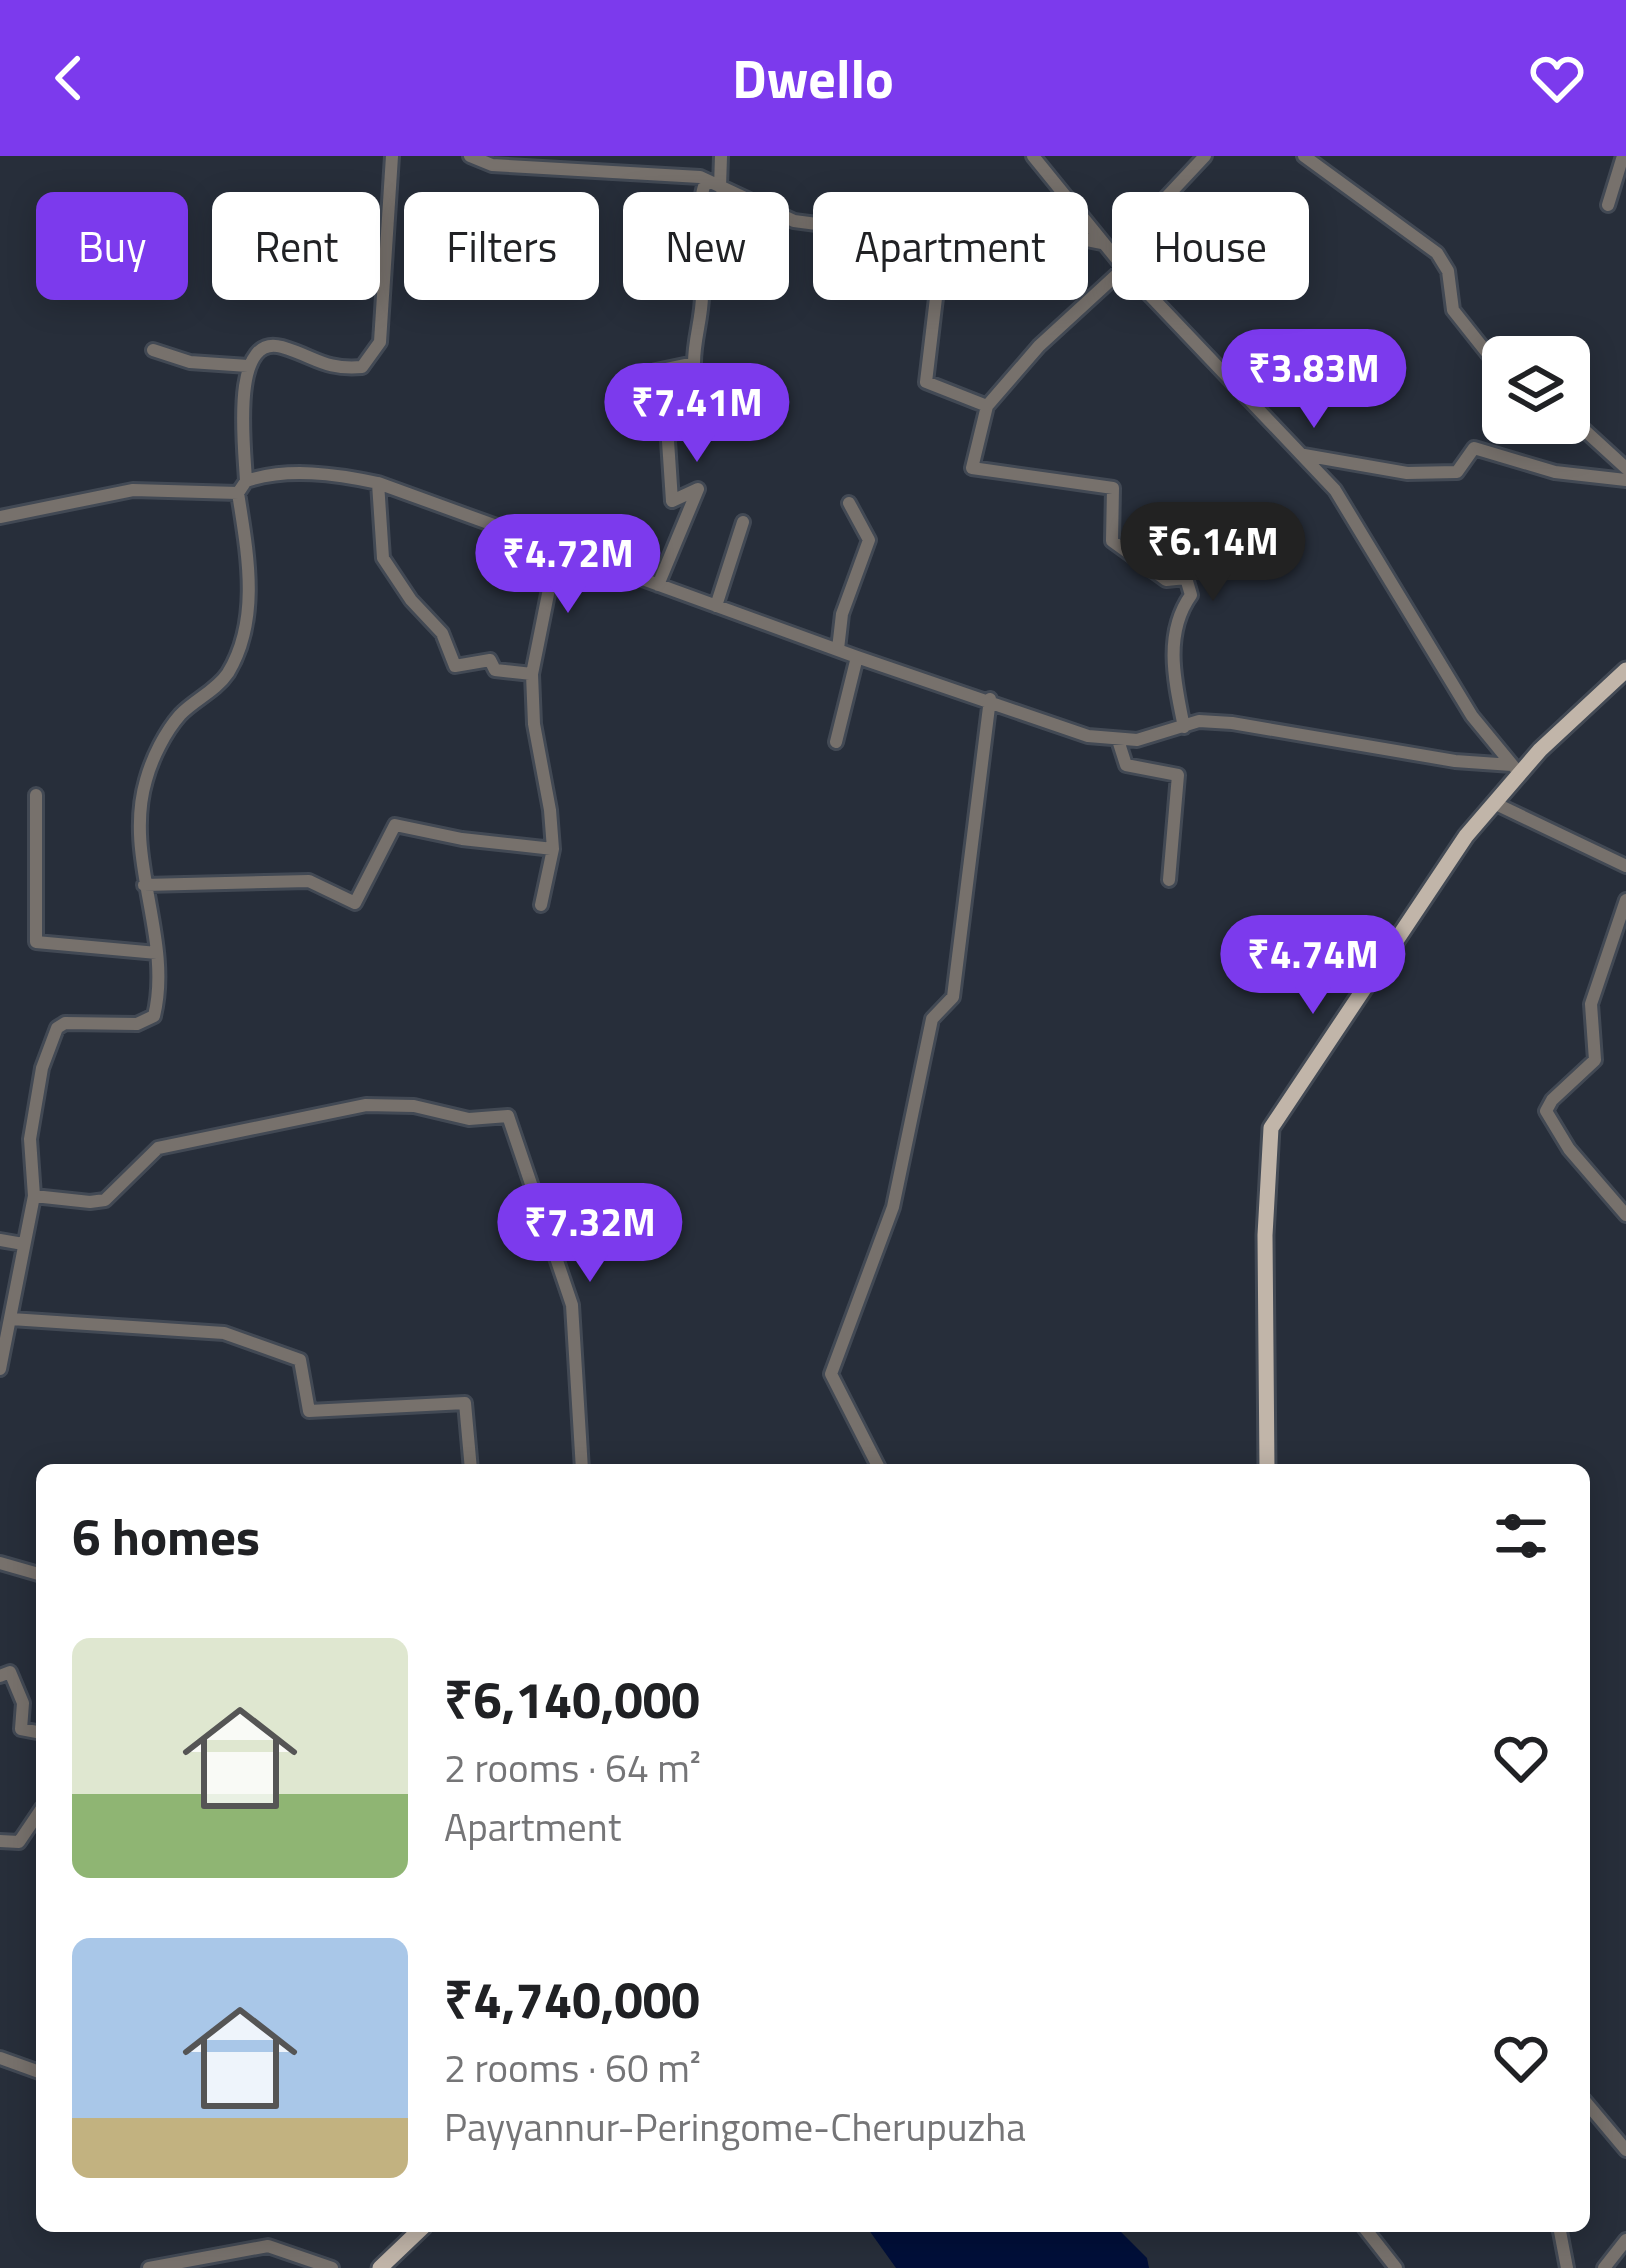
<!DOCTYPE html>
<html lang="en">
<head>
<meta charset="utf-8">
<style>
  body { margin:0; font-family:"Titillium Web",sans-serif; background:#f6f6f6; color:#202124; height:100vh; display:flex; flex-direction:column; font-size:45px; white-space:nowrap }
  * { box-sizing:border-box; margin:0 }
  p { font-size:39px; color:#757577 }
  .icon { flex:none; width:66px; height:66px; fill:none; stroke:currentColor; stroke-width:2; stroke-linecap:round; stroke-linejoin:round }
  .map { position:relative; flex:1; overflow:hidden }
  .sheet { position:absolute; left:36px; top:1308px; width:1554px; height:768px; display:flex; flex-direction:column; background:#fff; border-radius:18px; box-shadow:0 6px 30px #0003 }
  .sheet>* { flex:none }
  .banner { position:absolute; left:36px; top:36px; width:1554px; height:108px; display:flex; gap:24px }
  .controls { position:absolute; left:1482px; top:180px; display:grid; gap:24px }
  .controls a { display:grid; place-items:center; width:108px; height:108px; border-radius:18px; background:#fff; box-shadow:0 6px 30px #0003; font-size:60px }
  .price { position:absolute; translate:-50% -102px; padding:0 27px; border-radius:42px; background:#7c3aed; color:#fff; font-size:39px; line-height:78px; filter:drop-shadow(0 3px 6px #0008) }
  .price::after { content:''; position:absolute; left:50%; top:72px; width:36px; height:27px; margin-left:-18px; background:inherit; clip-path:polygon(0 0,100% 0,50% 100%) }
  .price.selected { background:#222; color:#fff }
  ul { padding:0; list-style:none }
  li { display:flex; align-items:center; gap:36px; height:300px; padding:0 36px }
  li span { display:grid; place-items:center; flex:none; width:336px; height:240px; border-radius:18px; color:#555 }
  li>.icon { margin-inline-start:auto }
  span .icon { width:144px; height:144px; fill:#fffc; stroke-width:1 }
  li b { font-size:51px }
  h2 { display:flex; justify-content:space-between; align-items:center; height:144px; padding:0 36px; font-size:51px }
  .pill { padding:0 42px; border-radius:18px; background:#fff; box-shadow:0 6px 30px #0003; font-size:42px; line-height:108px }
  .pill.selected { background:#7c3aed; color:#fff }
  header { display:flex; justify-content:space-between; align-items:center; height:156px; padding:0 36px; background:#7c3aed; color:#fff; font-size:54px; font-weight:700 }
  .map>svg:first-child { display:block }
  .water { fill:#010f39 }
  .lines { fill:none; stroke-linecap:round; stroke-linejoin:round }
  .minor-casing { stroke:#424954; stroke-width:18 }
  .major-casing { stroke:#424954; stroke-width:21 }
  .minor { stroke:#77716c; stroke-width:12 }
  .major { stroke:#c1b5a9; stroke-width:15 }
</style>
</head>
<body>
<header><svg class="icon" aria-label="back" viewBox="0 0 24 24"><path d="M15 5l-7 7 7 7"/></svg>Dwello<svg class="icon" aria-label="heart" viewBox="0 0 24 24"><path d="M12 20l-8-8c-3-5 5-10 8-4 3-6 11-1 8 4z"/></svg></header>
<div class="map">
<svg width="1626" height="2112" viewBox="0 0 1626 2112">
  <rect width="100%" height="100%" fill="#272e3a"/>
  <path class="water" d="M 866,2070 L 1115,2070 L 1147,2102 L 1149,2112 L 896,2112 Z"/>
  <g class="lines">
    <defs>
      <path id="minor" d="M 470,0 L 492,9 L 700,21 L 794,65 L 832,70 L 902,54 L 992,65 L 1102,87
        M 1033,0 L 1124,112 L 1335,334 L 1472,560 L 1514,611
        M 1304,0 L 1437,97 L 1448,115 L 1453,154 L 1503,217
        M 720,31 L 721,0
        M 1608,49 L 1623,0
        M 946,58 L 926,226 L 987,250
        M 1113,98 L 1205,0
        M 1124,112 L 1039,190 L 987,250 L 972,312 L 1113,332 L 1112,385 L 1166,424 L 1186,422 L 1191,439 C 1163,478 1175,527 1184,571
        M 153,194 L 190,206 L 248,210
        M 1569,260 L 1626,312
        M 1304,299 L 1407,317 L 1457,316 L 1474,292 L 1555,316 L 1626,324
        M 246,325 C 245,296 229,176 282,191 C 316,201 324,214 362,211 L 380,186 L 392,0
        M 378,327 L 383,402 L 411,444 L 442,477 L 455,510 L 490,504 L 495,514 L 532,518 L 534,568 L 550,654 L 553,693 L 541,749
        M 0,361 L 133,334 L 238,337 L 246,325 C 288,311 336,318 378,327 L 857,501 L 1088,580 L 1137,584 L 1199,565 L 1232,567 L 1455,605 L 1512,609
        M 658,429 L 698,333 L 672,345 L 668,285 L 676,257 L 656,215 L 694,207 C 694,183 702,162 702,139 C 702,100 692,64 706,24
        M 716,450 L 743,366
        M 838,493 L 842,458 L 869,384 L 849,347
        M 532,518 L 557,393
        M 1118,584 L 1126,609 L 1178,619 L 1169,724
        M 836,586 L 857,501
        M 36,639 L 36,786 L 157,797
        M 1494,647 L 1626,710
        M 144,729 L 309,725 L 355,747 L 395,669 L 462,683 L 553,693
        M 1626,744 L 1591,848 L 1595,904 L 1552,944 L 1546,955 L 1569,993 L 1626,1059
        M 34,1040 L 90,1046 L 105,1044 L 158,992 L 366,949 L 414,950 L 469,963 L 508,960 L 572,1149 L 582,1314
        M 0,1084 L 23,1088
        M 11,1163 L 224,1177 L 300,1204 L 309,1255 L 465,1247 L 471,1314
        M 0,1213 L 34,1040 L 30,983 L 42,912 L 57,872 L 65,867 L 137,868 L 154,860 C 173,782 123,702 146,624 C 152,602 165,576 180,559 C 194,544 216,535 228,517 C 261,463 247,395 238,337
        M 880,1314 L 831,1218 L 893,1051 L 932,863 L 953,841 L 990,543
        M 0,1407 L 42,1419
        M 0,1520 L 10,1516 L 23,1547 L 21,1573 L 42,1577
        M 0,1685 L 19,1686 L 42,1652
        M 0,1902 L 42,1917
        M 1584,1944 L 1626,1994
        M 1363,2070 L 1396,2112
        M 1559,2070 L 1567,2112
        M 149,2112 L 268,2090 L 332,2112
        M 1604,2112 L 1626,2084"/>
      <path id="major" d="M 1267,1314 L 1265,1079 L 1271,972 L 1466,680 L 1540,594 L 1626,514
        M 380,2112 L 424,2070"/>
    </defs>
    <use href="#minor" class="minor-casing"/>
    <use href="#major" class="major-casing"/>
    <use href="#minor" class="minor"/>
    <use href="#major" class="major"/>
  </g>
</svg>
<div class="controls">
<a><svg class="icon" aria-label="layers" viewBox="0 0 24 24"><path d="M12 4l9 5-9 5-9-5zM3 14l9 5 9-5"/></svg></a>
</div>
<b class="price" style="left:1314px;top:275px">₹3.83M</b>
<b class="price" style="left:697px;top:309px">₹7.41M</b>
<b class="price selected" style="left:1213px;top:448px">₹6.14M</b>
<b class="price" style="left:568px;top:460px">₹4.72M</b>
<b class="price" style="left:1313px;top:861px">₹4.74M</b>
<b class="price" style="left:590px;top:1129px">₹7.32M</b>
<div class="banner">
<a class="pill selected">Buy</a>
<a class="pill">Rent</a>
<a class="pill">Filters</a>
<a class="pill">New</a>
<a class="pill">Apartment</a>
<a class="pill">House</a>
</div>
<section class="sheet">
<h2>6 homes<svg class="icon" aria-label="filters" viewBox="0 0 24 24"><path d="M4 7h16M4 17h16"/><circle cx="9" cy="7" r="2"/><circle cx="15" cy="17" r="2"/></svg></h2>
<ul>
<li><span style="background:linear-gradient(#dfe7d0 65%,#8fb573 0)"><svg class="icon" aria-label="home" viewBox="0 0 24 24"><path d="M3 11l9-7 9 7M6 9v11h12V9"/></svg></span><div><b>₹6,140,000</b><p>2 rooms · 64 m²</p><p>Apartment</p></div><svg class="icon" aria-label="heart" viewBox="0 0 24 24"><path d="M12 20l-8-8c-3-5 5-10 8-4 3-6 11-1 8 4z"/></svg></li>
<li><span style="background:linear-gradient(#a9c7e8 75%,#c2b280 0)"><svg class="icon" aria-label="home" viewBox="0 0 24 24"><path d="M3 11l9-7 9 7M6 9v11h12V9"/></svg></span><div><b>₹4,740,000</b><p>2 rooms · 60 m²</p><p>Payyannur-Peringome-Cherupuzha</p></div><svg class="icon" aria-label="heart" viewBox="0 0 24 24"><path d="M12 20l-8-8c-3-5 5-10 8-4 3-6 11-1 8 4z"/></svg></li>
</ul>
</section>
</div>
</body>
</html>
